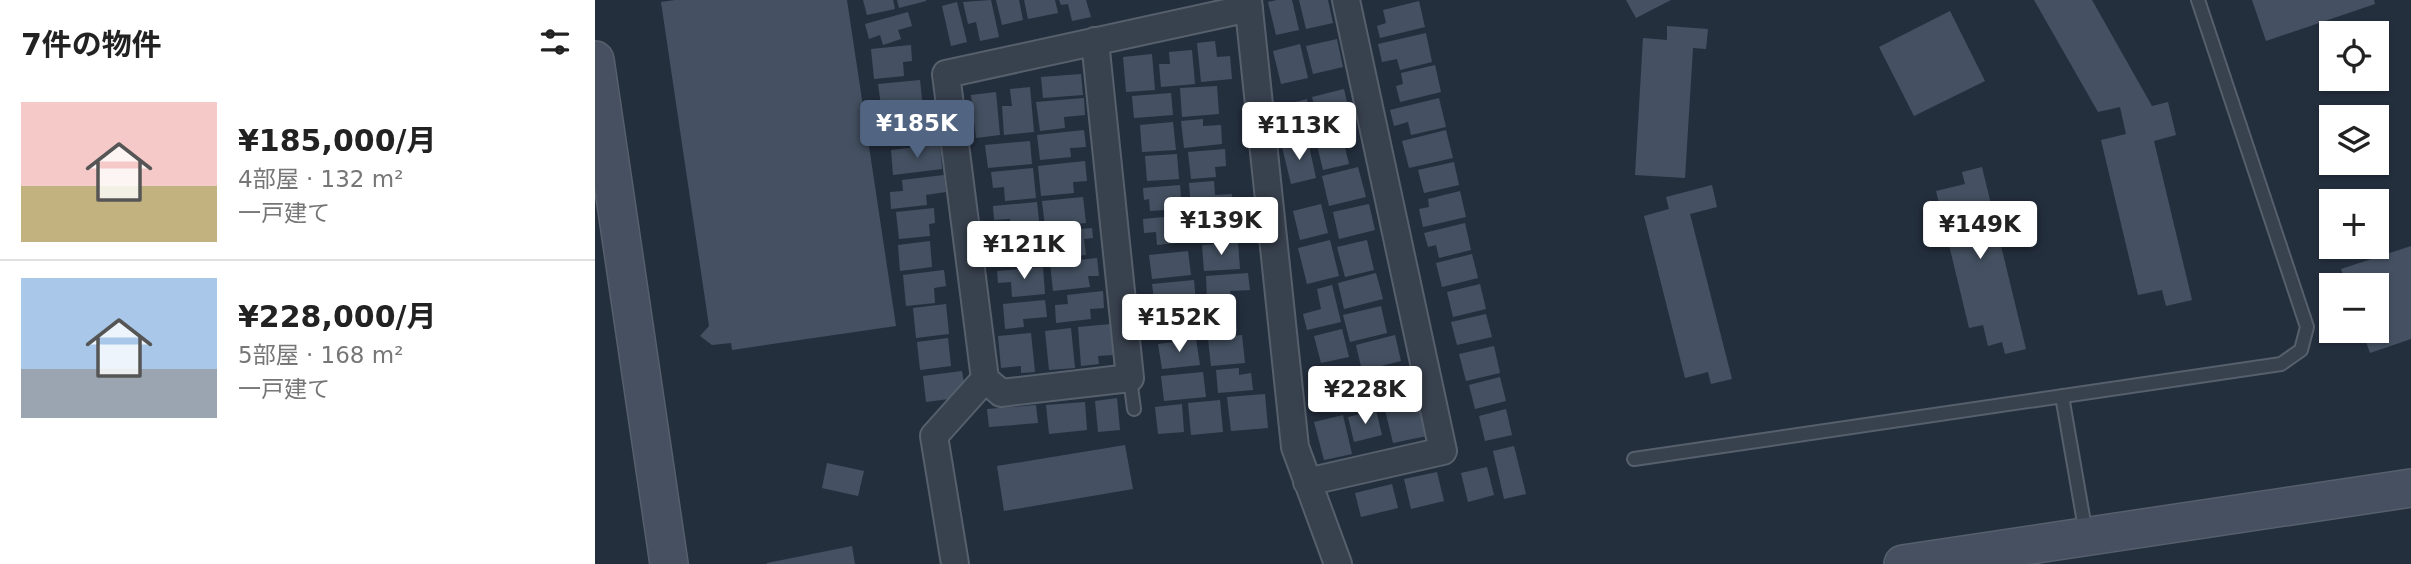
<!DOCTYPE html>
<html lang="ja">
<head>
<meta charset="utf-8">
<style>
  body { margin:0; font-family:"DejaVu Sans","Noto Sans JP",sans-serif; background:#f6f6f6; color:#222; height:100vh; display:flex; flex-direction:column; font-size:26px; white-space:nowrap }
  * { box-sizing:border-box; margin:0 }
  p { font-size:23px; color:#767676 }
  .icon { flex:none; width:38px; height:38px; fill:none; stroke:currentColor; stroke-width:2; stroke-linecap:round; stroke-linejoin:round }
  .map { position:relative; flex:1; overflow:hidden }
  .details { display:flex; flex-direction:column; background:#fff; width:595px }
  .details>* { flex:none }
  .controls { position:absolute; left:1724px; top:21px; display:grid; gap:14px }
  .controls a { display:grid; place-items:center; width:70px; height:70px; border-radius:0px; background:#fff; box-shadow:0 2px 5px #0004; font-size:35px }
  .price { position:absolute; translate:-50% -60px; padding:0 16px; border-radius:7px; background:#fff; color:#222; font-size:23px; line-height:46px; filter:drop-shadow(0 2px 4px #0008) }
  .price::after { content:''; position:absolute; left:50%; top:42px; width:21px; height:16px; margin-left:-10px; background:inherit; clip-path:polygon(0 0,100% 0,50% 100%) }
  .price.on { background:#516482; color:#fff }
  ul { padding:0; list-style:none }
  li { display:flex; align-items:center; gap:21px; height:175px; padding:0 21px }
  li+li { border-top:2px solid #e0e0e0 }
  li span { display:grid; place-items:center; flex:none; width:196px; height:140px; border-radius:0px; color:#555 }
  li>.icon { margin-inline-start:auto }
  span .icon { width:84px; height:84px; fill:#fffc; stroke-width:1 }
  li b { font-size:30px }
  h2 { display:flex; justify-content:space-between; align-items:center; height:84px; padding:0 21px; font-size:30px }
  main { display:flex; flex:1; min-height:0 }
  .map>svg:first-child { display:block }
  .building { fill:#455162 }
  .lines { fill:none; stroke-linecap:round; stroke-linejoin:round }
  .lane-casing { stroke:#565f6c; stroke-width:16 }
  .street-casing { stroke:#565f6c; stroke-width:30 }
  .secondary-casing { stroke:#565f6c; stroke-width:40 }
  .lane { stroke:#38414e; stroke-width:12 }
  .street { stroke:#38414e; stroke-width:26 }
  .secondary { stroke:#465061; stroke-width:37 }
</style>
</head>
<body>
<main>
<section class="details">
<h2>7件の物件<svg class="icon" aria-label="filters" viewBox="0 0 24 24"><path d="M4 7h16M4 17h16"/><circle cx="9" cy="7" r="2"/><circle cx="15" cy="17" r="2"/></svg></h2>
<ul>
<li><span style="background:linear-gradient(#f6c9c9 60%,#c2b280 0)"><svg class="icon" aria-label="home" viewBox="0 0 24 24"><path d="M3 11l9-7 9 7M6 9v11h12V9"/></svg></span><div><b>¥185,000/月</b><p>4部屋 · 132 m²</p><p>一戸建て</p></div></li>
<li><span style="background:linear-gradient(#a9c7e8 65%,#9aa5b1 0)"><svg class="icon" aria-label="home" viewBox="0 0 24 24"><path d="M3 11l9-7 9 7M6 9v11h12V9"/></svg></span><div><b>¥228,000/月</b><p>5部屋 · 168 m²</p><p>一戸建て</p></div></li>
</ul>
</section>
<div class="map">
<svg width="1816" height="564" viewBox="0 0 1816 564">
  <rect width="100%" height="100%" fill="#242f3e"/>
  <path class="building" d="M 80,0 L 252,0 L 301,326 L 137,350 L 136,343 L 117,345 L 105,336 L 114,326 L 66,2 Z
    M 268,0 L 298,0 L 300,9 L 272,15 Z
    M 302,0 L 331,0 L 331,1 L 304,8 Z
    M 396,0 L 404,37 L 385,41 L 381,22 L 373,24 L 368,2 Z
    M 401,0 L 424,0 L 428,20 L 407,25 Z
    M 429,0 L 460,0 L 463,13 L 433,19 Z
    M 464,0 L 491,0 L 496,17 L 477,21 L 473,4 L 466,5 Z
    M 682,0 L 697,0 L 704,30 L 681,35 L 673,2 Z
    M 704,0 L 733,0 L 738,23 L 711,29 Z
    M 1031,0 L 1076,0 L 1041,18 Z
    M 1439,0 L 1497,0 L 1557,106 L 1573,102 L 1581,135 L 1559,141 L 1597,300 L 1571,306 L 1567,290 L 1543,295 L 1506,140 L 1531,134 L 1525,107 L 1503,112 Z
    M 1657,0 L 1779,0 L 1780,4 L 1671,41 Z
    M 824,1 L 830,27 L 785,38 L 782,26 L 791,23 L 788,10 Z
    M 362,2 L 372,42 L 356,46 L 347,6 Z
    M 1355,11 L 1390,81 L 1319,116 L 1284,47 Z
    M 313,12 L 317,26 L 303,30 L 306,39 L 288,45 L 285,35 L 274,39 L 270,24 Z
    M 1072,26 L 1113,29 L 1111,49 L 1098,48 L 1090,178 L 1040,175 L 1048,38 L 1072,40 Z
    M 831,33 L 837,62 L 805,70 L 802,59 L 787,62 L 783,44 Z
    M 742,39 L 748,67 L 718,74 L 711,46 Z
    M 620,41 L 622,57 L 635,56 L 637,79 L 606,82 L 602,43 Z
    M 705,44 L 713,78 L 686,84 L 678,51 Z
    M 316,45 L 317,61 L 308,62 L 309,76 L 279,79 L 276,49 Z
    M 597,50 L 600,84 L 566,87 L 564,64 L 575,64 L 574,52 Z
    M 557,54 L 560,90 L 531,92 L 528,57 Z
    M 840,65 L 846,92 L 805,102 L 801,86 L 808,84 L 806,73 Z
    M 486,74 L 488,95 L 448,98 L 446,77 Z
    M 325,80 L 328,109 L 287,113 L 283,84 Z
    M 622,86 L 624,114 L 587,117 L 585,88 Z
    M 435,87 L 439,132 L 409,135 L 407,106 L 417,106 L 415,89 Z
    M 749,89 L 757,124 L 726,132 L 717,97 Z
    M 401,92 L 405,135 L 381,138 L 376,95 Z
    M 576,93 L 578,115 L 539,118 L 537,96 Z
    M 489,98 L 490,115 L 469,117 L 470,128 L 445,131 L 441,102 Z
    M 844,98 L 851,127 L 816,135 L 813,122 L 799,126 L 795,110 Z
    M 712,99 L 719,131 L 687,139 L 683,119 L 691,117 L 688,105 Z
    M 330,114 L 332,131 L 321,132 L 322,142 L 298,145 L 295,118 Z
    M 608,119 L 608,126 L 626,125 L 627,144 L 589,148 L 586,121 Z
    M 578,122 L 581,150 L 547,152 L 545,125 Z
    M 489,130 L 491,147 L 475,148 L 476,157 L 445,160 L 442,135 Z
    M 851,130 L 858,158 L 814,168 L 807,141 Z
    M 746,131 L 754,164 L 728,170 L 720,137 Z
    M 435,141 L 437,164 L 393,168 L 390,145 Z
    M 713,141 L 721,178 L 696,184 L 687,147 Z
    M 345,144 L 347,169 L 298,175 L 296,150 Z
    M 630,149 L 631,166 L 620,167 L 621,177 L 596,179 L 593,152 Z
    M 582,154 L 584,179 L 552,181 L 550,156 Z
    M 490,161 L 492,181 L 478,182 L 479,193 L 446,196 L 443,166 Z
    M 859,162 L 864,185 L 829,193 L 823,170 Z
    M 763,167 L 771,197 L 734,206 L 727,176 Z
    M 1387,167 L 1431,349 L 1410,354 L 1407,342 L 1393,346 L 1388,325 L 1374,328 L 1341,191 L 1370,184 L 1367,172 Z
    M 438,168 L 441,198 L 410,201 L 409,187 L 398,188 L 396,172 Z
    M 349,175 L 351,192 L 331,195 L 332,205 L 296,209 L 295,192 L 308,191 L 307,180 Z
    M 619,181 L 620,195 L 637,194 L 638,205 L 596,208 L 594,183 Z
    M 585,185 L 587,209 L 555,211 L 554,199 L 549,200 L 548,188 Z
    M 1117,185 L 1122,207 L 1095,214 L 1137,379 L 1116,384 L 1113,372 L 1090,378 L 1049,216 L 1074,209 L 1071,197 Z
    M 865,191 L 871,217 L 828,227 L 824,209 L 834,207 L 833,199 Z
    M 488,197 L 491,223 L 450,227 L 447,201 Z
    M 442,202 L 445,230 L 416,233 L 415,219 L 399,220 L 398,206 Z
    M 726,204 L 733,233 L 705,240 L 698,211 Z
    M 774,204 L 780,230 L 744,239 L 738,212 Z
    M 339,208 L 340,223 L 334,224 L 335,236 L 304,239 L 301,212 Z
    M 642,210 L 643,224 L 634,224 L 636,239 L 597,242 L 595,214 Z
    M 590,215 L 592,242 L 562,245 L 561,232 L 549,233 L 548,219 Z
    M 870,223 L 876,250 L 844,258 L 841,245 L 833,247 L 829,233 Z
    M 497,228 L 498,238 L 489,239 L 491,255 L 454,258 L 452,232 Z
    M 446,233 L 449,262 L 402,267 L 399,238 Z
    M 735,240 L 744,276 L 712,284 L 703,248 Z
    M 772,240 L 779,270 L 750,277 L 742,247 Z
    M 335,241 L 337,267 L 305,271 L 303,245 Z
    M 643,242 L 645,269 L 609,271 L 607,245 Z
    M 1816,246 L 1816,339 L 1775,353 L 1767,331 L 1782,331 L 1782,285 L 1752,285 L 1746,269 Z
    M 593,251 L 596,275 L 557,279 L 554,255 Z
    M 877,254 L 883,278 L 847,287 L 841,263 Z
    M 502,258 L 504,276 L 493,276 L 495,287 L 458,291 L 455,263 Z
    M 448,267 L 450,294 L 417,297 L 416,282 L 403,283 L 402,271 Z
    M 349,270 L 351,286 L 339,288 L 340,303 L 311,306 L 308,275 Z
    M 653,273 L 655,290 L 635,291 L 636,298 L 612,300 L 611,276 Z
    M 781,273 L 788,299 L 749,309 L 743,283 Z
    M 599,280 L 601,302 L 560,307 L 557,284 Z
    M 885,284 L 891,309 L 858,317 L 852,292 Z
    M 737,285 L 746,322 L 712,330 L 708,314 L 726,309 L 722,289 Z
    M 508,291 L 509,308 L 495,309 L 496,319 L 461,323 L 460,305 L 473,304 L 472,295 Z
    M 450,300 L 452,317 L 428,319 L 429,327 L 410,329 L 408,304 Z
    M 351,304 L 354,334 L 321,338 L 318,308 Z
    M 640,304 L 642,331 L 611,333 L 609,306 Z
    M 786,306 L 792,333 L 755,342 L 748,315 Z
    M 598,310 L 600,335 L 568,337 L 567,332 L 558,333 L 556,313 Z
    M 891,314 L 897,337 L 862,345 L 856,322 Z
    M 516,324 L 518,355 L 503,356 L 504,364 L 486,366 L 483,327 Z
    M 476,328 L 480,368 L 454,370 L 450,331 Z
    M 747,329 L 754,357 L 726,363 L 719,336 Z
    M 436,333 L 440,372 L 426,373 L 426,366 L 406,368 L 403,336 Z
    M 647,335 L 650,363 L 616,366 L 613,339 Z
    M 800,335 L 806,361 L 767,371 L 761,345 Z
    M 353,338 L 356,366 L 325,370 L 322,342 Z
    M 601,339 L 605,365 L 567,369 L 563,344 Z
    M 899,346 L 905,373 L 871,381 L 864,354 Z
    M 644,368 L 644,375 L 656,373 L 658,390 L 623,393 L 621,370 Z
    M 802,370 L 808,396 L 771,405 L 764,379 Z
    M 367,371 L 369,383 L 354,399 L 331,402 L 328,376 Z
    M 608,372 L 611,397 L 569,401 L 566,376 Z
    M 754,373 L 760,399 L 727,407 L 721,381 Z
    M 905,377 L 911,401 L 880,409 L 874,385 Z
    M 670,394 L 673,428 L 636,431 L 632,397 Z
    M 522,398 L 525,430 L 503,432 L 500,401 Z
    M 625,400 L 628,432 L 596,435 L 593,403 Z
    M 490,402 L 492,430 L 454,434 L 451,405 Z
    M 823,402 L 832,436 L 798,443 L 790,410 Z
    M 587,404 L 589,432 L 563,434 L 560,407 Z
    M 441,405 L 443,423 L 394,427 L 392,409 Z
    M 911,409 L 917,435 L 890,441 L 884,416 Z
    M 781,410 L 787,435 L 759,442 L 753,417 Z
    M 748,415 L 757,454 L 729,460 L 719,422 Z
    M 530,445 L 538,489 L 409,511 L 402,466 Z
    M 919,446 L 931,494 L 909,499 L 898,451 Z
    M 232,463 L 269,471 L 263,496 L 227,488 Z
    M 892,467 L 899,495 L 873,502 L 866,473 Z
    M 842,472 L 849,501 L 816,509 L 809,479 Z
    M 797,484 L 803,508 L 766,517 L 760,493 Z
    M 257,546 L 260,564 L 172,564 L 172,563 Z"/>
  <g class="lines">
    <defs>
      <path id="lane" d="M 535,378 L 539,409
        M 1467,396 L 1491,534
        M 1039,459 L 1686,364 L 1706,350 L 1712,327 L 1603,0"/>
      <path id="street" d="M 653,0 L 700,447 L 743,564
        M 500,41 L 535,378 L 406,393 L 390,379 L 351,74 L 654,8
        M 712,482 L 848,451 L 751,0
        M 360,564 L 339,436 L 390,379"/>
      <path id="secondary" d="M 0,60 L 74,564
        M 1308,564 L 1816,488"/>
    </defs>
    <use href="#lane" class="lane-casing"/>
    <use href="#street" class="street-casing"/>
    <use href="#secondary" class="secondary-casing"/>
    <use href="#lane" class="lane"/>
    <use href="#street" class="street"/>
    <use href="#secondary" class="secondary"/>
  </g>
</svg>
<div class="controls">
<a><svg class="icon" aria-label="locate" viewBox="0 0 24 24"><circle cx="12" cy="12" r="6"/><path d="M12 2v4M12 18v4M2 12h4M18 12h4"/></svg></a>
<a><svg class="icon" aria-label="layers" viewBox="0 0 24 24"><path d="M12 4l9 5-9 5-9-5zM3 14l9 5 9-5"/></svg></a>
<a>+</a>
<a>−</a>
</div>
<b class="price on" style="left:322px;top:160px">¥185K</b>
<b class="price" style="left:704px;top:162px">¥113K</b>
<b class="price" style="left:626px;top:257px">¥139K</b>
<b class="price" style="left:1385px;top:261px">¥149K</b>
<b class="price" style="left:429px;top:281px">¥121K</b>
<b class="price" style="left:584px;top:354px">¥152K</b>
<b class="price" style="left:770px;top:426px">¥228K</b>
</div>
</main>
</body>
</html>
